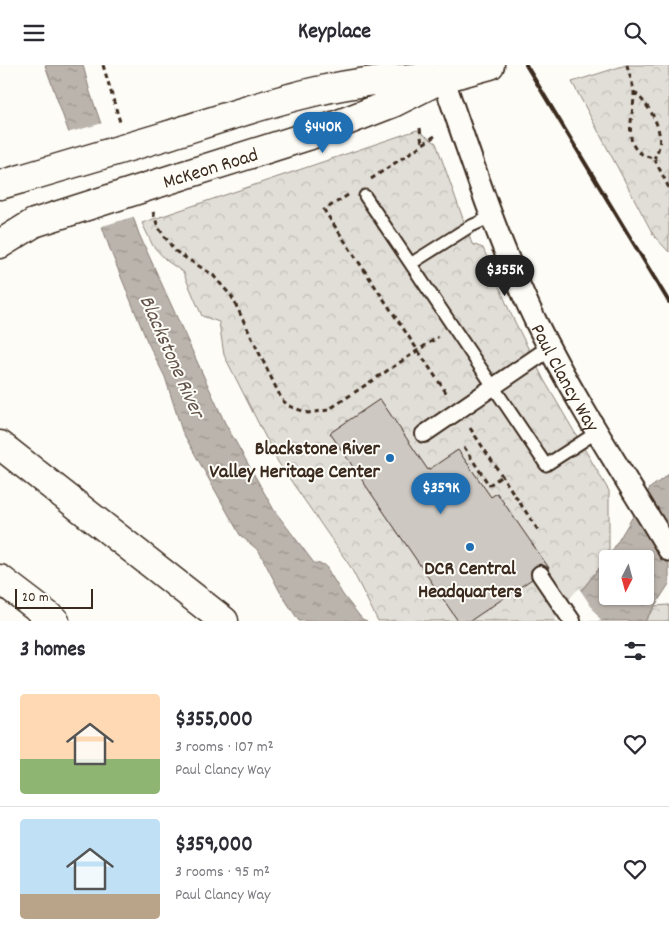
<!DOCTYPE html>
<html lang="en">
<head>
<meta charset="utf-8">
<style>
  body { margin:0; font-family:Dekko,sans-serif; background:#f2f2f3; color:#2b2b33; height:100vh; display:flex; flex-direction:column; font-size:19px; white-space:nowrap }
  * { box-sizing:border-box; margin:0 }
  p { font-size:16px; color:#7c7c81 }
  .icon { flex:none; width:28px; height:28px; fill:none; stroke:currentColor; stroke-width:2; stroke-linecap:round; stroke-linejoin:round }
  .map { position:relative; height:556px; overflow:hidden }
  .side { display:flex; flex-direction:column; background:#fff; flex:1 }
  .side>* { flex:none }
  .needle { width:32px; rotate:186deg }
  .controls { position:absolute; left:599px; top:485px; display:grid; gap:10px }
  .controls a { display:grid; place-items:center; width:55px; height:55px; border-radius:5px; background:#fff; box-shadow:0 1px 4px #0004; font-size:25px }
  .scale { position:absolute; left:15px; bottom:12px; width:78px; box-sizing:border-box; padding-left:5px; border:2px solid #3b2a1e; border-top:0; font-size:14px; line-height:18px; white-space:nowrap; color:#3b2a1e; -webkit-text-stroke:4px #fdfcf7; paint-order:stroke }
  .price { position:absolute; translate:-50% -42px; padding:0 11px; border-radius:18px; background:#1f6fb2; color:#fff; font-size:16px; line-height:32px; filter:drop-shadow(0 1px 2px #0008) }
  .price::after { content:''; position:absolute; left:50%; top:30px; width:15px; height:11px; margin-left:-8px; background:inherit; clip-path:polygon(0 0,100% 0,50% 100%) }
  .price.active { background:#222; color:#fff }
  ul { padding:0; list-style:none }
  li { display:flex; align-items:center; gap:15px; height:125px; padding:0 20px }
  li+li { border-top:1px solid #e1e1e2 }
  li span { display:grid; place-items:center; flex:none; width:140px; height:100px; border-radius:5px; color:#555 }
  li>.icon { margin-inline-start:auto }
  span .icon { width:60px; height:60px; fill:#fffc; stroke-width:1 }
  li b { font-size:21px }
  h2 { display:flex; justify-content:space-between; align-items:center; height:60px; padding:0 20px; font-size:21px }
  header { display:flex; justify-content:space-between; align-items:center; height:65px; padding:0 20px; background:#fff; font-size:22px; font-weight:700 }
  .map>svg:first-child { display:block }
  .park { fill:url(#park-crowns); stroke:#8e847a }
  .water { fill:url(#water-ripples); stroke:#887d74; fill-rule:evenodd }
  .pier { fill:#fdfcf7 }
  .building { fill:#cdc8c2; stroke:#3b2a1e }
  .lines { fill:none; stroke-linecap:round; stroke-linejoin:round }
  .service-casing { stroke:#3b2a1e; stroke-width:15 }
  .pedestrian-casing { stroke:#3b2a1e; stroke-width:20 }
  .minor-casing { stroke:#3b2a1e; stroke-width:25 }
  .secondary-casing { stroke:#3b2a1e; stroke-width:31 }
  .motorway-casing { stroke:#3b2a1e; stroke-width:31 }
  .path { stroke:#3b2a1e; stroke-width:3; stroke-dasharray:5 4; stroke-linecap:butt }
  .service { stroke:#fdfcf7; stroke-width:11 }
  .pedestrian { stroke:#fdfcf7; stroke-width:16 }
  .minor { stroke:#fdfcf7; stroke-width:21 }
  .secondary { stroke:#fdfcf7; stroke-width:28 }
  .motorway { stroke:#fdfcf7; stroke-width:28 }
  .rail { stroke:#3b2a1e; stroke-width:4 }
  .secondary-bridge-casing { stroke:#3b2a1e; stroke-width:31; stroke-linecap:butt }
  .secondary-bridge { stroke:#fdfcf7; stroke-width:28 }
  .poi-dot { fill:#1f6fb2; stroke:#fdfcf7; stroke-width:2 }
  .labels { text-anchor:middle; stroke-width:4; stroke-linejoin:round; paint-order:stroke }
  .street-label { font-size:20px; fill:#3b2a1e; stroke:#fdfcf7 }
  .poi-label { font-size:20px; font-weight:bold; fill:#3b2a1e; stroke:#fdfcf7; text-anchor:end }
  .water-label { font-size:21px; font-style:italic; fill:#615349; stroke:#fdfcf7 }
</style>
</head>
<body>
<header><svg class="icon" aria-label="menu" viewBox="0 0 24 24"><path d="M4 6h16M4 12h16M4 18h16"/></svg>Keyplace<svg class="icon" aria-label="search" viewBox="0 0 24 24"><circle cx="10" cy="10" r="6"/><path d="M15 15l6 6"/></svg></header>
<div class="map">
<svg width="669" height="556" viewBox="0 0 669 556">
  <defs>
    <pattern id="park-crowns" width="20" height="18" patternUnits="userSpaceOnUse" patternTransform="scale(1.25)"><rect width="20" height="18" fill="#e1ded7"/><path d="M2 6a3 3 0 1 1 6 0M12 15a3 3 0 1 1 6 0" fill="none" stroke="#c2bfb8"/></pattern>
    <pattern id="water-ripples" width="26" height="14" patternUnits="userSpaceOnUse" patternTransform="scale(1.25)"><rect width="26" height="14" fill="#bbb4ad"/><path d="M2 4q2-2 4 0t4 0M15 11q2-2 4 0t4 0" fill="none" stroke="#99938c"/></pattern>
  </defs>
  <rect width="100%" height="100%" fill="#fdfcf7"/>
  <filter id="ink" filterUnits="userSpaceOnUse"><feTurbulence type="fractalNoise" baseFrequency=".02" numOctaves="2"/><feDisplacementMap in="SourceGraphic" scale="10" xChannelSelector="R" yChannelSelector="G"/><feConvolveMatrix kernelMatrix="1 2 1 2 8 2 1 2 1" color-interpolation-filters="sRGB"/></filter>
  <g filter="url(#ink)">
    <path class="park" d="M 626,0 L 669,0 L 669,187 L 654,171 L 572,17 Z
      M 417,65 L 436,78 L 472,179 L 483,183 L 510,247 L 544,315 L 609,426 L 609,491 L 557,556 L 378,556 L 350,501 L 278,397 L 224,290 L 219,257 L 202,251 L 183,207 L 167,196 L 153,181 L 142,158 Z
      M 669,540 L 669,556 L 645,556 L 655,541 Z"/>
    <path class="water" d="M 45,0 L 83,0 L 90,27 L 139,169 L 225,358 L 274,445 L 314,498 L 325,500 L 343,530 L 362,554 L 367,556 L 299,556 L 280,527 L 259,486 L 240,470 L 182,366 L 165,312 L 147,276 L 111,187 Z
      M 669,409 L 669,519 L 645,556 L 557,556 L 609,491 L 650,423 ZM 608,494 L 645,494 L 645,531 L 608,531 Z"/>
    <path class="pier" d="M 103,58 L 136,151 L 99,162 L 67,68 Z
      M 579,523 L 601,556 L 554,556 L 571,532 Z"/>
    <path class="building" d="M 380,334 L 428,405 L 458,385 L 491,432 L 497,428 L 549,503 L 540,499 L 535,501 L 531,505 L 532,514 L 470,556 L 458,556 L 330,368 Z"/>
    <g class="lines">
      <defs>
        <path id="service" d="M 365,131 L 546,400 L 597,367
          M 412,198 L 469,162 L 491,152"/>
        <path id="pedestrian" d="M 424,369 L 550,283
          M 540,509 L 572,556"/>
        <g id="minor">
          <path id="s1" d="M 443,13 C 472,96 498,178 536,257 C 575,336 624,410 669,485"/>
        </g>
        <path id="secondary" d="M 169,70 C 257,42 344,10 437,13
          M 181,111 L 308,71 L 393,38 L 443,13 L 490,0
          M 0,120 L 21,114"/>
        <path id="motorway" d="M 0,179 L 34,158
          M 0,380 L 224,556
          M 0,514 L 55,556"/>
      </defs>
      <use href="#service" class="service-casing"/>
      <use href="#pedestrian" class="pedestrian-casing"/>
      <use href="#minor" class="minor-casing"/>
      <use href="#secondary" class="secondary-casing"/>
      <use href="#motorway" class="motorway-casing"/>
      <path class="path" d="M 103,0 L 120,57
        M 627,0 C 629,9 633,18 634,27 C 635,51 617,87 654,93 L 669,123
        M 634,27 C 651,41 669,72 654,93
        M 420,63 L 422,79
        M 371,114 L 435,71
        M 348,130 L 324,145 L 447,329
        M 153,147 L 158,162 L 175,186 L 213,210 L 232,232 L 282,335 L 289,341 L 308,348 L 328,345 L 438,272
        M 470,363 L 538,465
        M 464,382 L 489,420 L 502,411"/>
      <use href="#service" class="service"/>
      <use href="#pedestrian" class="pedestrian"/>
      <use href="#minor" class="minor"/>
      <use href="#secondary" class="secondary"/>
      <use href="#motorway" class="motorway"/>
      <path class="rail" d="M 526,0 L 669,237"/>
      <defs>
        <path id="secondary-bridge" d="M 21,114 L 169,70
          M 34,158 L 181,111"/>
      </defs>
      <use href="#secondary-bridge" class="secondary-bridge-casing"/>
      <use href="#secondary-bridge" class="secondary-bridge"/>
    </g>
  </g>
  <g class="poi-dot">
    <circle cx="390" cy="393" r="5"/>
    <circle cx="470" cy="482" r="5"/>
  </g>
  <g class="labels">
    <g class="street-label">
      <text transform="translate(210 102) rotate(-17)" y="7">McKeon Road</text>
      <text dy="7" stroke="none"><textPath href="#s1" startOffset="324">Paul Clancy Way</textPath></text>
    </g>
    <g class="poi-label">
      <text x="380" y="389">Blackstone River<tspan x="380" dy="23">Valley Heritage Center</tspan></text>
      <text x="470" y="509" text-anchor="middle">DCR Central<tspan x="470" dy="23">Headquarters</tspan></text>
    </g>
    <g class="water-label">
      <text transform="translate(173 291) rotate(66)" y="7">Blackstone River</text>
    </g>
  </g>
</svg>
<div class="controls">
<a><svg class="needle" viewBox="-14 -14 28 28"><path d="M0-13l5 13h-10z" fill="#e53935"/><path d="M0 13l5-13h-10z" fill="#7c7c81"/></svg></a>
</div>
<div class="scale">20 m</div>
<b class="price" style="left:323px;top:89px">$440K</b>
<b class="price active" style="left:505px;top:232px">$355K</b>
<b class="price" style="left:441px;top:450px">$359K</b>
</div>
<section class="side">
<h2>3 homes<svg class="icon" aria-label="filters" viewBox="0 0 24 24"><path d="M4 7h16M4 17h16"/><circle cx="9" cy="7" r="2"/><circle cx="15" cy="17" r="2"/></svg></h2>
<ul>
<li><span style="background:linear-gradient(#ffd9b3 65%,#8fb573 0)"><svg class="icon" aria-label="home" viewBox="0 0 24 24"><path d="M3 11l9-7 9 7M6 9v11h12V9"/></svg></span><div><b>$355,000</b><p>3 rooms · 107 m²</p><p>Paul Clancy Way</p></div><svg class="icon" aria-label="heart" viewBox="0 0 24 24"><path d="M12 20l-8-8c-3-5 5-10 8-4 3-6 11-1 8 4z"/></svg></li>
<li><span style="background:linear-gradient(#bfe0f5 75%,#b9a48a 0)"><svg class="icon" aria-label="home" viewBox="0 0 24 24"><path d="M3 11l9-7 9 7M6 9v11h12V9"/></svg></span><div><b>$359,000</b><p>3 rooms · 95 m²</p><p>Paul Clancy Way</p></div><svg class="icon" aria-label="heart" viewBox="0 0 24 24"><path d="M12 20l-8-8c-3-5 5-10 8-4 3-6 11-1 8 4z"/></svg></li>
</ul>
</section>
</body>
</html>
